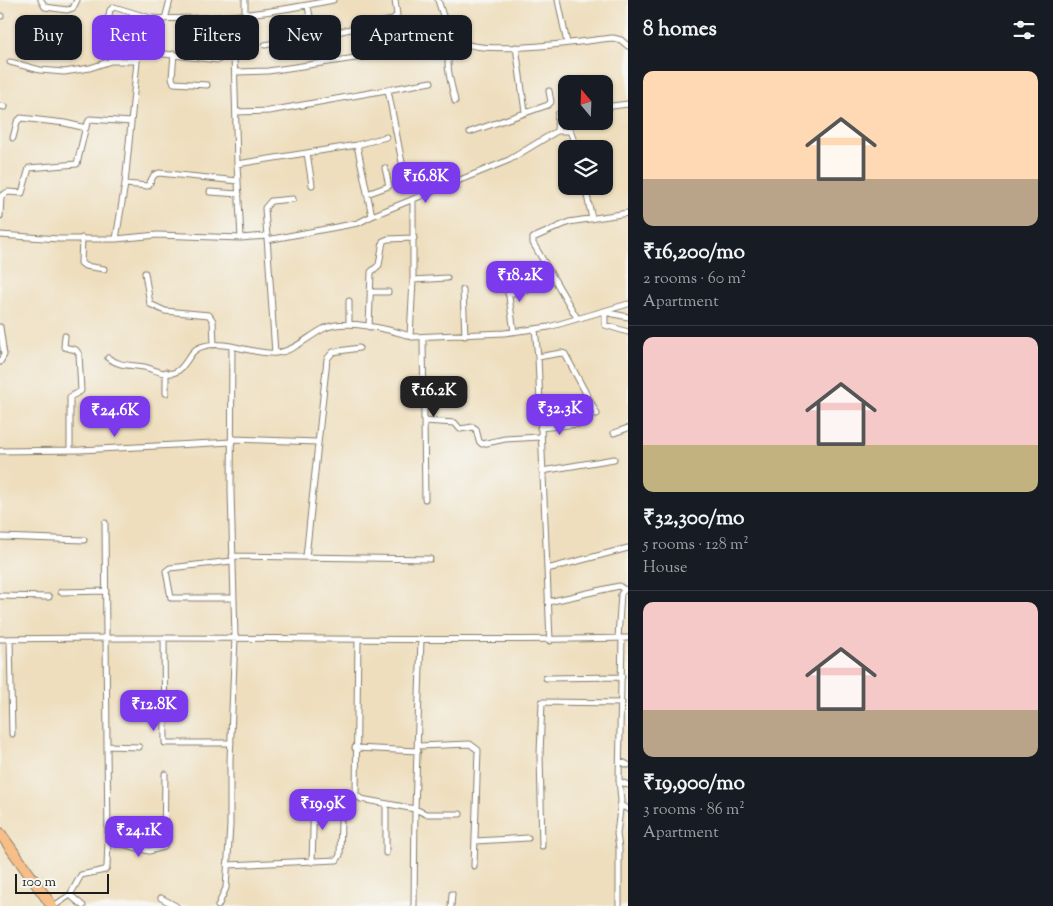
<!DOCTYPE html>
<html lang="en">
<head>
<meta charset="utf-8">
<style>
  body { margin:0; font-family:"Sorts Mill Goudy",serif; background:#20242c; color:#f1f3f6; height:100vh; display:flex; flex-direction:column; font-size:19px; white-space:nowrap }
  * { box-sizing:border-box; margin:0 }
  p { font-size:16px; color:#9ea1a6 }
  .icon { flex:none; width:28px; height:28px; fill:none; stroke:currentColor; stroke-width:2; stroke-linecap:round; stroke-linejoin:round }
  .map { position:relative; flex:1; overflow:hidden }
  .details { display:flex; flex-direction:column; background:#171b24; width:425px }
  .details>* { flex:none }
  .guide { position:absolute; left:15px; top:15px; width:475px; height:45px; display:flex; gap:10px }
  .needle { width:32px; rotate:341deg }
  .fabs { position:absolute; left:558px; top:75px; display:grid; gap:10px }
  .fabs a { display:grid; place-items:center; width:55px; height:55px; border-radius:10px; background:#171b24; box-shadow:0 1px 4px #0004; font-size:25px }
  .scale { position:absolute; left:15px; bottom:12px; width:94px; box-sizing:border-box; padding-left:5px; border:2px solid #1c1c1c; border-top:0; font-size:14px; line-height:18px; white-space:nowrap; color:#1c1c1c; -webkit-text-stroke:4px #f6f6f2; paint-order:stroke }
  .price { position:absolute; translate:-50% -42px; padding:0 11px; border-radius:10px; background:#7c3aed; color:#fff; font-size:16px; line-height:32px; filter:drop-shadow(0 1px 2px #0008) }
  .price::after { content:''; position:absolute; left:50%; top:30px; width:15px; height:11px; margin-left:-8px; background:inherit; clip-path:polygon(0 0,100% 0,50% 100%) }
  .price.active { background:#222; color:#fff }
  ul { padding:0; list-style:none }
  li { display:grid; align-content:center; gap:10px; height:265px; padding:0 15px }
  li+li { border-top:1px solid #363941 }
  li span { display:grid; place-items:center; height:155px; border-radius:10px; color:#555 }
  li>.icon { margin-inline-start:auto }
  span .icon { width:90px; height:90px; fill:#fffc; stroke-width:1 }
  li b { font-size:21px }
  h2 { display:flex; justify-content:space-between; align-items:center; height:60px; padding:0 15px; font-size:21px }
  .pill { padding:0 18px; border-radius:10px; background:#171b24; box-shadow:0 1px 4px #0004; font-size:18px; line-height:45px }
  .pill.active { background:#7c3aed; color:#fff }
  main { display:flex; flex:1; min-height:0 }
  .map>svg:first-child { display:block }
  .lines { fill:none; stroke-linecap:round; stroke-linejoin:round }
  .street-casing { stroke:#857d6c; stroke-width:7 }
  .highway-casing { stroke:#857d6c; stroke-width:12 }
  .street { stroke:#fff; stroke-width:5 }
  .highway { stroke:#f7be87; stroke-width:10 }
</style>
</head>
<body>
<main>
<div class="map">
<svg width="628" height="906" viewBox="0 0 628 906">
  <rect width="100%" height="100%" fill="#f6f6f2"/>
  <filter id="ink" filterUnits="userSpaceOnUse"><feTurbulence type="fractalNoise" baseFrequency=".02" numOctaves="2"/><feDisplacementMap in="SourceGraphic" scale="10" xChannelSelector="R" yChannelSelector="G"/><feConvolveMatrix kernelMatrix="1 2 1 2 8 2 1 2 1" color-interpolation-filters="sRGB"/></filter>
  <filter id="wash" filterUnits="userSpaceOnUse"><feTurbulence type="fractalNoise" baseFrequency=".0096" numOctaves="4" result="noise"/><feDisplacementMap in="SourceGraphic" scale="20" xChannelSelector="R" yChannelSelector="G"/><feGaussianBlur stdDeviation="1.12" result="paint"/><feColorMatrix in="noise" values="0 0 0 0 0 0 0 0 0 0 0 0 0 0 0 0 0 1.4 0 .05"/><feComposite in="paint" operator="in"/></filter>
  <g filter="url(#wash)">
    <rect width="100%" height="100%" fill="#eedebd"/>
  </g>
  <g filter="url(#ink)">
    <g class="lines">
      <defs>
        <path id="street" d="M 41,0 L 45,7 L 67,10 L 73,8 L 77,0
          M 245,0 L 245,16
          M 438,0 C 442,12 446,30 456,39 C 478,58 581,41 613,38 L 621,40 L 628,46
          M 558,0 L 567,43
          M 0,16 L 1,16
          M 233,17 L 237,164 L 357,145 L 372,216 L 358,223 L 267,240
          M 165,19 L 170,0
          M 108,20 L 110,10 L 114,7 L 147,17
          M 312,28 L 329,25 L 337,32 L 392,20 L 397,15 L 395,0
          M 265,45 L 309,35 L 312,28 L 308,6
          M 516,47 L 525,112
          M 137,51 L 218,60
          M 174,54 L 172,78 L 174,83 L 207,85
          M 10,62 L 40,70 L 64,72 L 90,68 L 111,61 L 136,61
          M 236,72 L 268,71 L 423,48 L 454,37
          M 388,90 L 404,173
          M 455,101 C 451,80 441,58 456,40
          M 0,106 L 5,107
          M 604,107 L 628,104
          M 236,112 L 269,111 L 431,82
          M 557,131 L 570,131 L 577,149
          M 470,132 L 548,105 L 551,102 L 549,91
          M 13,138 L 17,122 L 21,118 L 65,123 L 86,128
          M 357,145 L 386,137
          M 307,153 L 312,185
          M 237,164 L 241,238 L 266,236
          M 125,184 L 148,186 L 154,175 L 159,173 L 238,181
          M 585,186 L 592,219
          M 210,192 L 239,194
          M 367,194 L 389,186 L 385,168
          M 413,199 L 413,280 L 410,336 L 412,337 L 504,333 L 549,327 L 628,304
          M 0,216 L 1,196 L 8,192 L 22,193 L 29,168 L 77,164 L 86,126 L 90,119 L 131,122
          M 372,216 L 509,160 L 557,131 L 558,114 L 566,111
          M 0,235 L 59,239 L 116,239 L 157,235 L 241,238
          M 82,238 L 81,263 L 85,266 L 104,269
          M 116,239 L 125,184 L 141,21 L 147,18 C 211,21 271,13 333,0
          M 145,273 L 150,304 L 165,311 L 209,315 L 213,321 L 214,345
          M 506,276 L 514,332
          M 413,280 L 447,278
          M 463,290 L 465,336
          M 370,292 L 388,292
          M 508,294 L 528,290
          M 349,301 L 349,324
          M 604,312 L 628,317
          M 605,312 L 605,325 L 628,332
          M 577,318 L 533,243 L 533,238 L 569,222 L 628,213
          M 0,327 L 4,355 L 0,362
          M 369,327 L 371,272 L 379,265 L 383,241 L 388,239 L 414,238
          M 535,329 L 538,357
          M 65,336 L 64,347 L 76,350 L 79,354 L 81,391 L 70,397 L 70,450
          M 423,338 L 425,499
          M 275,353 L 265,208 L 271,201 L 293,199
          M 108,358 C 122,367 128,364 144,367 C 154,369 170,379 180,369 C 189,361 190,349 204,346 C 227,340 253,355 276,353 C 294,351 308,337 323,329 C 344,318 388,329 410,336
          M 166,393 L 166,372
          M 424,421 L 455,423 L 460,429 L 473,427 L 476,429 L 479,441 L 482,444 L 505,439 L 540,437
          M 540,428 L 578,424
          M 614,433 L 628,428
          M 232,439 L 317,442
          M 0,451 L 80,450 L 232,442
          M 542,471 L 614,459
          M 105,523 L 107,746
          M 0,537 L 84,540
          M 232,556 L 430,559
          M 306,557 L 327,359 L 333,352 L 359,348
          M 232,561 L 170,568 L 166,571 L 171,598 L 233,598
          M 547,569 L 538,357 L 561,353 L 565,354 L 597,414
          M 61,592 L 106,591
          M 0,596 L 49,597
          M 548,602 L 619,586 L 625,590
          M 164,638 L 165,743 L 231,743
          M 618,638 L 621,594 L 624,590 L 628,589
          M 0,639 C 209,635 419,643 628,638
          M 10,639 L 12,734
          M 358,639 L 356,795 L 361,799 L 415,809 L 426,814 L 460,814
          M 550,641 L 547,569 L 628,548
          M 546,678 L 622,677
          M 418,746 L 470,744 L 478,750 L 474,866
          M 355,748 L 418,751
          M 620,761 L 628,765
          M 619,781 L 628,785
          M 386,805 L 386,853
          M 620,805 L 628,809
          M 108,840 L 107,746 L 139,747
          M 475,841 L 528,838
          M 542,846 L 540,754 L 542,702 L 622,703
          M 312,862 L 314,799
          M 227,865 L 337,860 L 340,855 L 341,822
          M 70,895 L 83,906
          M 161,898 L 176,906
          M 54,906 L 70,895 L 81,875 L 105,870 L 107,867 L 108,840 L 149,851 L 164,847 L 165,774
          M 218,906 L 226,888 L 230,825 L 230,760 L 235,637 L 231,491 L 232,347
          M 414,906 L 415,809 L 421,639
          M 451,906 L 452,894
          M 619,906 L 619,848 L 617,834 L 621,801 L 619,778 L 622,638"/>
        <path id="highway" d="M 0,833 L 52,906"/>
      </defs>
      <use href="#street" class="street-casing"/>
      <use href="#highway" class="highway-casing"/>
      <use href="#street" class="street"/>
      <use href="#highway" class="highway"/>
    </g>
  </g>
</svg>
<div class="fabs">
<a><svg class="needle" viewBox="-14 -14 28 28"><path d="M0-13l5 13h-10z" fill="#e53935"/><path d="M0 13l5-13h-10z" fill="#9ea1a6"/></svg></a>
<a><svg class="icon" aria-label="layers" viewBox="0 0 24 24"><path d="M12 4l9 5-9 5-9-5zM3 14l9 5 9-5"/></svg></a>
</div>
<div class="scale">100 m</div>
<b class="price" style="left:426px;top:204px">₹16.8K</b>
<b class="price" style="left:520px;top:303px">₹18.2K</b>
<b class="price active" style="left:434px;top:418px">₹16.2K</b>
<b class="price" style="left:560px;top:436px">₹32.3K</b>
<b class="price" style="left:115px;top:438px">₹24.6K</b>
<b class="price" style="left:154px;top:732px">₹12.8K</b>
<b class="price" style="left:323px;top:831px">₹19.9K</b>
<b class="price" style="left:139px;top:858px">₹24.1K</b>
<div class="guide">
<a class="pill">Buy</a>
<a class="pill active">Rent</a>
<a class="pill">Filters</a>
<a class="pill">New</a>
<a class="pill">Apartment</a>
</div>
</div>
<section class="details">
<h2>8 homes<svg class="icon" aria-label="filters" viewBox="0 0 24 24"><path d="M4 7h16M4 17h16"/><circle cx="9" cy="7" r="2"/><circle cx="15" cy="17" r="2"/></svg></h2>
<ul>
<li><span style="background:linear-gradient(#ffd9b3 70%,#b9a48a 0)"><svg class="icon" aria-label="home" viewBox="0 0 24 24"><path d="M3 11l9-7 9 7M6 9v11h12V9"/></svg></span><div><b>₹16,200/mo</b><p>2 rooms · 60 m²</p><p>Apartment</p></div></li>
<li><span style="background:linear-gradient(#f6c9c9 70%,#c2b280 0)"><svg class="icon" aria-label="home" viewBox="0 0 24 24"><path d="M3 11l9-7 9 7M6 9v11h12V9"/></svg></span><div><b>₹32,300/mo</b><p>5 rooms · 128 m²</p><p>House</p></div></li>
<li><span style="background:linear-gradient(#f6c9c9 70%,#b9a48a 0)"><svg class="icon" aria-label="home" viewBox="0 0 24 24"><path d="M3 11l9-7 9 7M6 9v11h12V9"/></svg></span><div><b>₹19,900/mo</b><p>3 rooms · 86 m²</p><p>Apartment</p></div></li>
</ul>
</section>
</main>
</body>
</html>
